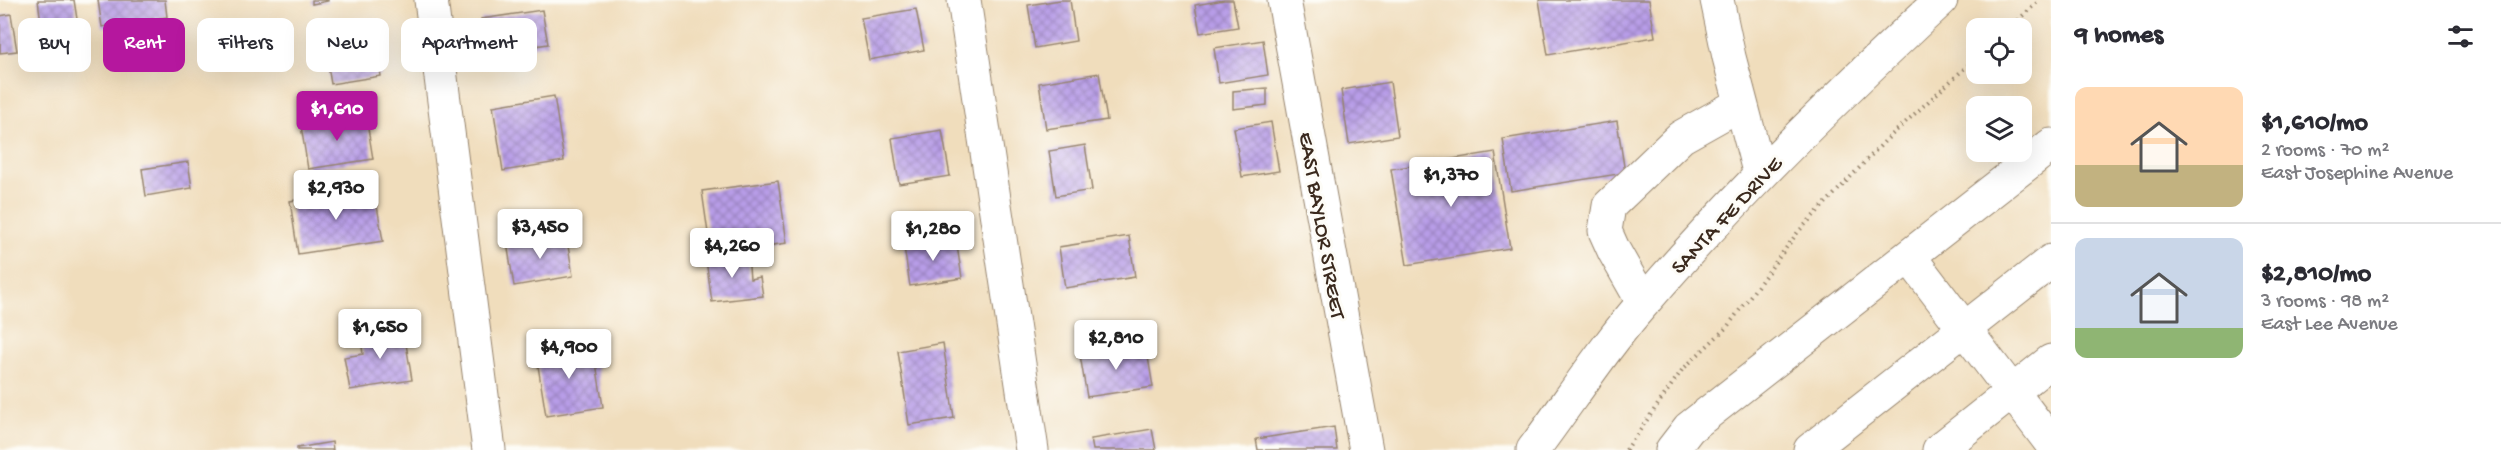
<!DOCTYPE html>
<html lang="en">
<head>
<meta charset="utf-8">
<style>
  body { margin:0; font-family:"Gochi Hand",sans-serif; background:#f2f2f3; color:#2b2b33; height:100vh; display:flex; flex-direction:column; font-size:22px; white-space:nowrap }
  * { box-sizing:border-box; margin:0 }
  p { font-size:20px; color:#7c7c81 }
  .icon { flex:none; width:33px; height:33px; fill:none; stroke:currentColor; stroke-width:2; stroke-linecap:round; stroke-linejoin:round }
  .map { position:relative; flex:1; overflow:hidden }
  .sheet { display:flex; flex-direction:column; background:#fff; width:450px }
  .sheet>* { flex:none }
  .hud { position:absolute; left:18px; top:18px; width:570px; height:54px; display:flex; gap:12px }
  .fabs { position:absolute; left:1966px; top:18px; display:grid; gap:12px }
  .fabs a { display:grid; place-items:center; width:66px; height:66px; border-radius:12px; background:#fff; box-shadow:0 6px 24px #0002; font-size:30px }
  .price { position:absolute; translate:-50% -51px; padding:0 14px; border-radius:6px; background:#fff; color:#222; font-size:20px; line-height:39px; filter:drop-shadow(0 2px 3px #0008) }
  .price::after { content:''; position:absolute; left:50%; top:36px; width:18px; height:14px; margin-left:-9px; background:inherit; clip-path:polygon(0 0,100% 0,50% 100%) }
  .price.active { background:#b5179e; color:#fff }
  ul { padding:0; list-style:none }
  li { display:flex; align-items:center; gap:18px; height:150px; padding:0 24px }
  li+li { border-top:2px solid #e1e1e2 }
  li span { display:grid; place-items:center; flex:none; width:168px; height:120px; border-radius:12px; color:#555 }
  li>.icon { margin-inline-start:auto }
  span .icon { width:72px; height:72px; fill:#fffc; stroke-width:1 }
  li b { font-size:26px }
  h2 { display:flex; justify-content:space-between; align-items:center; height:72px; padding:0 24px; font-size:26px }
  .pill { padding:0 21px; border-radius:12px; background:#fff; box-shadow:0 6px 24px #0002; font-size:21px; line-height:54px }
  .pill.active { background:#b5179e; color:#fff }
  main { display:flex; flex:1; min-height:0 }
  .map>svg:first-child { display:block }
  .building { fill:url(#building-cross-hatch) }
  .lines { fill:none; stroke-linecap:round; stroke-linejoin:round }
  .minor-casing { stroke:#96846d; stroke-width:35 }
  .path { stroke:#96846d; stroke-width:4; stroke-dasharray:1.5 4.5; stroke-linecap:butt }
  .minor { stroke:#fff; stroke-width:33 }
  .labels { text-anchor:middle; stroke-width:6; stroke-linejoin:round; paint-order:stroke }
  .street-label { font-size:22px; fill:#3b2a1e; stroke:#fdfcf7 }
</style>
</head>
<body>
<main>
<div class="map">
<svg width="2051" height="450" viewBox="0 0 2051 450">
  <defs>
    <pattern id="building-cross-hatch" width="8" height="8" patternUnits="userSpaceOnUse" patternTransform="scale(1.5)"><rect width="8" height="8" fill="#b89de8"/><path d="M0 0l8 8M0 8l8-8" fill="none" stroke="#9780bb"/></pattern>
  </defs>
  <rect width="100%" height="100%" fill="#fdfcf7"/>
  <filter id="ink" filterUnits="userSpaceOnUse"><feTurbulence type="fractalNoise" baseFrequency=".0167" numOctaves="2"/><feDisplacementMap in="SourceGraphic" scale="12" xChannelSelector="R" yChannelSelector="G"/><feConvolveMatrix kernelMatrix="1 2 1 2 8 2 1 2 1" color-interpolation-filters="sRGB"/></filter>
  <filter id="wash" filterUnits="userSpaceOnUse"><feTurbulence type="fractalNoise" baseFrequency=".008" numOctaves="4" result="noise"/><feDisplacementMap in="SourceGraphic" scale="24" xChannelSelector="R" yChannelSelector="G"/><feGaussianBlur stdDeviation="1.35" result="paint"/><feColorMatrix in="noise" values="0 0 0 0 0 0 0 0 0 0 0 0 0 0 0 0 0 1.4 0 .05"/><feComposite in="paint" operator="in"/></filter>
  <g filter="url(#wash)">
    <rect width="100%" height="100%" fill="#f0ddbc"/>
    <g id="blocks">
      <path class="building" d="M 38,0 L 74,0 L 79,32 L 43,37 Z
        M 98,0 L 165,0 L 167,17 L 102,27 Z
        M 312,0 L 328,0 L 328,1 L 312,4 Z
        M 1060,0 L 1070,0 L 1076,41 L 1035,48 L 1028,5 Z
        M 1224,0 L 1233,0 L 1238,27 L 1200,33 L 1195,5 Z
        M 1539,0 L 1649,0 L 1655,37 L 1548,55 Z
        M 916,9 L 924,50 L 869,60 L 861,18 Z
        M 542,10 L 548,44 L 487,53 L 481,19 Z
        M 11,14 L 17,51 L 0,53 L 0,16 Z
        M 372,22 L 381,76 L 331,84 L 322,30 Z
        M 1263,40 L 1268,75 L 1219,83 L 1214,48 Z
        M 1099,73 L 1107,120 L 1046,129 L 1039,83 Z
        M 1390,82 L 1398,136 L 1349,144 L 1341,90 Z
        M 1267,88 L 1267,105 L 1233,109 L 1233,91 Z
        M 554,96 L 564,161 L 503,171 L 493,106 Z
        M 366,116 L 373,159 L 308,169 L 301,126 Z
        M 1617,121 L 1625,173 L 1511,191 L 1503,139 Z
        M 1271,122 L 1279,171 L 1242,177 L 1234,128 Z
        M 942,130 L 950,176 L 899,184 L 892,138 Z
        M 1085,145 L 1092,190 L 1056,196 L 1049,151 Z
        M 1495,152 L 1510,248 L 1407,265 L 1391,169 Z
        M 188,162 L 192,188 L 146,196 L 142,169 Z
        M 778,181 L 787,243 L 711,254 L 702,191 Z
        M 374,188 L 383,241 L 298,254 L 290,201 Z
        M 566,234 L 573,276 L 514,286 L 507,243 Z
        M 1129,236 L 1135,277 L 1065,288 L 1059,247 Z
        M 956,239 L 962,278 L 910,286 L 904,247 Z
        M 748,255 L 750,279 L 760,277 L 763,296 L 712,302 L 706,260 Z
        M 403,326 L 412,380 L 350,390 L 344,357 L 363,354 L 360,333 Z
        M 943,343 L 954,418 L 909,425 L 898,351 Z
        M 593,344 L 603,407 L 546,416 L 536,353 Z
        M 1146,345 L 1153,387 L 1087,397 L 1080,355 Z
        M 1334,427 L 1337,450 L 1258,450 L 1256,439 Z
        M 1152,429 L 1156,450 L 1093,450 L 1091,439 Z
        M 332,442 L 333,450 L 297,450 L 297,448 Z"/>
    </g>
  </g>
  <g filter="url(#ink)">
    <use href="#blocks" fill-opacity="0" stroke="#96846d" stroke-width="1.5"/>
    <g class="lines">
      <defs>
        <path id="minor" d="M 431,0 L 489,450
          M 964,0 L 1032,450
          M 1284,0 L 1366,450
          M 1717,0 L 1729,57 L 1760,175
          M 1909,256 L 2051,443
          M 1643,302 L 1614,251 L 1605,231 L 1609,206 L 1681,137 L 1740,104
          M 1533,450 C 1570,401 1604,347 1645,301 C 1737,194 1838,95 1941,0
          M 1672,450 L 1689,428 L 2051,145
          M 1810,450 L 2051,261
          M 1939,450 L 2051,361"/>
      </defs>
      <use href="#minor" class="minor-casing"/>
      <path class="path" d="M 2009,28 L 2040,0
        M 1626,450 L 1682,370 L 1727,327 L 1798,232 L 1885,141 L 1977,57"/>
      <use href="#minor" class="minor"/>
    </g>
  </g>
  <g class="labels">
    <g class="street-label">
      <text transform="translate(1725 214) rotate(-47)" y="8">SANTA FE DRIVE</text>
      <text transform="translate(1324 225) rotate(80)" y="8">EAST BAYLOR STREET</text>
    </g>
  </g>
</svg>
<div class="fabs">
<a><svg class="icon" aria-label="locate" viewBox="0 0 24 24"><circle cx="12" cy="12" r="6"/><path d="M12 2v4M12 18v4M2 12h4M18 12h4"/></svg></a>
<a><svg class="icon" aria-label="layers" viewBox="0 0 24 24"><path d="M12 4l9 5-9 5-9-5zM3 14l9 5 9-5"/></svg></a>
</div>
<b class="price active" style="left:337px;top:142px">$1,610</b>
<b class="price" style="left:1451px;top:208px">$1,370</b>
<b class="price" style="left:336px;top:221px">$2,930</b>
<b class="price" style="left:540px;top:260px">$3,450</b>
<b class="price" style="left:933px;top:262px">$1,280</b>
<b class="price" style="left:732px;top:279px">$4,260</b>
<b class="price" style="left:380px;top:360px">$1,650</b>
<b class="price" style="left:1116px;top:371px">$2,810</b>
<b class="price" style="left:569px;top:380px">$4,900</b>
<div class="hud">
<a class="pill">Buy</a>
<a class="pill active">Rent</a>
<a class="pill">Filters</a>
<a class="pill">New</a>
<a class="pill">Apartment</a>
</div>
</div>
<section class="sheet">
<h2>9 homes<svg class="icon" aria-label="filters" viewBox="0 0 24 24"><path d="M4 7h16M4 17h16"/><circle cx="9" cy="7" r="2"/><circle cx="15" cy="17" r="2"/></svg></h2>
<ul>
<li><span style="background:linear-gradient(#ffd9b3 65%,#c2b280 0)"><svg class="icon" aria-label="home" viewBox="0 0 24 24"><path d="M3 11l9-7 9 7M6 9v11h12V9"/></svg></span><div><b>$1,610/mo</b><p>2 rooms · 70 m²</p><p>East Josephine Avenue</p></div></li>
<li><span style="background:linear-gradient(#c9d6e8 75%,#8fb573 0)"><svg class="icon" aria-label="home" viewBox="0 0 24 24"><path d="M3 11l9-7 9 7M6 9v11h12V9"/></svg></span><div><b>$2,810/mo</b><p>3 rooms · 98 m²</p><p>East Lee Avenue</p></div></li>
</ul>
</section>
</main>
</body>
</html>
